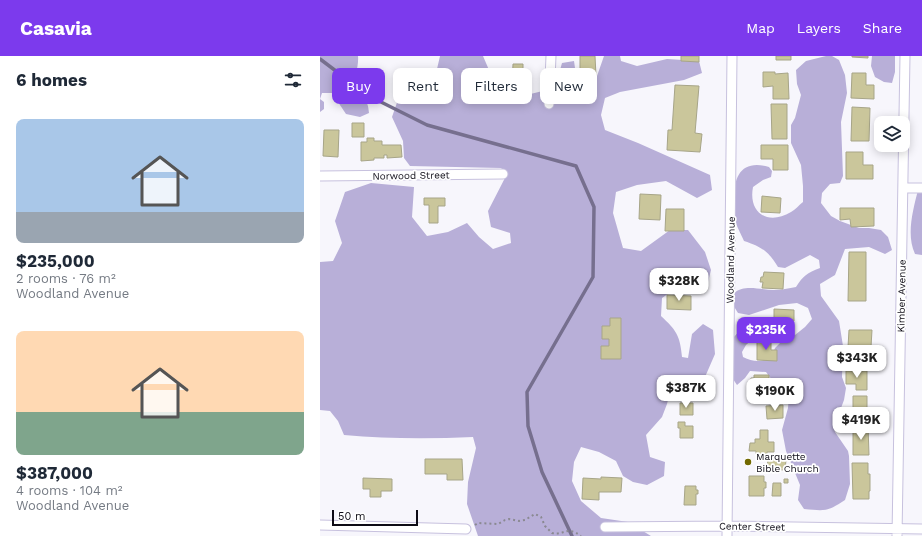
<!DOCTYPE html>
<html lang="en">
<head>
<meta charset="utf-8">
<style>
  body { margin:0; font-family:"Work Sans",sans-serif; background:#f2f2f3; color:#1f2937; height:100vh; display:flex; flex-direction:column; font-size:15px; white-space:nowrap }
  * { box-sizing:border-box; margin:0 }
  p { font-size:13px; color:#747a83 }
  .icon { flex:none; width:22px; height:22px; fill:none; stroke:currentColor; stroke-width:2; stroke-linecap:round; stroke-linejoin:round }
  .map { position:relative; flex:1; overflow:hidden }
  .drawer { display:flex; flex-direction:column; background:#fff; width:320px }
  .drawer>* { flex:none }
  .banner { position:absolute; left:12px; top:12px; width:380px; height:36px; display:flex; gap:8px }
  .tools { position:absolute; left:554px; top:60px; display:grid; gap:8px }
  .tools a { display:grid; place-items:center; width:36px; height:36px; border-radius:8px; background:#fff; box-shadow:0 2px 10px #0003; font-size:20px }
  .scale { position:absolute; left:12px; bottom:10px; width:86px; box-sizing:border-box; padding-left:4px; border:2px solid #0e0c16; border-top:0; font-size:11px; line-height:14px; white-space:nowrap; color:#0e0c16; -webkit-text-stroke:3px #fff; paint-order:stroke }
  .price { position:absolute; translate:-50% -34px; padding:0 9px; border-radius:8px; background:#fff; color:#222; font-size:13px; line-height:26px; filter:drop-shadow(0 1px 2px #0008) }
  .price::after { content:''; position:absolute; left:50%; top:24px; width:12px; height:9px; margin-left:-6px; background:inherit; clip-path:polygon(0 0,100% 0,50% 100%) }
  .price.selected { background:#7c3aed; color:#fff }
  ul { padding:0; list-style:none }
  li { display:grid; align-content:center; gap:8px; height:212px; padding:0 16px }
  li span { display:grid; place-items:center; height:124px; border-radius:8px; color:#555 }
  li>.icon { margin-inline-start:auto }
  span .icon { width:72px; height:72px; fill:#fffc; stroke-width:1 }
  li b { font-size:17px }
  h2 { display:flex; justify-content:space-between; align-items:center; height:48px; padding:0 16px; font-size:17px }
  .tag { padding:0 14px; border-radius:8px; background:#fff; box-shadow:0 2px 10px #0003; font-size:14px; line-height:36px }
  .tag.selected { background:#7c3aed; color:#fff }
  header { display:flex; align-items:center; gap:24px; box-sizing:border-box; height:56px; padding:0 20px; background:#7c3aed; color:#fff }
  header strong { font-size:19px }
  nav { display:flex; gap:22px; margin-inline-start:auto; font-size:14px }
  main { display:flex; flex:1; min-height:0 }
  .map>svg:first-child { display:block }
  .forest { fill:#b8afd8 }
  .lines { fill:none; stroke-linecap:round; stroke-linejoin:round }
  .stream { stroke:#766f8e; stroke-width:3.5 }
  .building { fill:#cac69b; stroke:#a7a588 }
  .minor-casing { stroke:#c7c1de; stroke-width:11 }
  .path { stroke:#8a8991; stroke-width:2; stroke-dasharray:2 3; stroke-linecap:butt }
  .minor { stroke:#fff; stroke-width:9 }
  .poi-dot { fill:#726901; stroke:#fff; stroke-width:1.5 }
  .labels { text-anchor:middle; stroke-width:3.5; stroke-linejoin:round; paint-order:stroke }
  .street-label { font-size:10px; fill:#0e0c16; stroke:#fff }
  .poi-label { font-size:10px; fill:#0e0c16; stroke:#fff; text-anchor:start }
</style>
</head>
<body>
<header>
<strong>Casavia</strong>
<nav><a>Map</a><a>Layers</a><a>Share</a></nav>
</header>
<main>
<section class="drawer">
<h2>6 homes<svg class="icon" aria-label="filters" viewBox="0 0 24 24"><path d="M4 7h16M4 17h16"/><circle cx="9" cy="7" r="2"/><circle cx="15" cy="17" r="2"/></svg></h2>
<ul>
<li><span style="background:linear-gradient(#a9c7e8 75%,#9aa5b1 0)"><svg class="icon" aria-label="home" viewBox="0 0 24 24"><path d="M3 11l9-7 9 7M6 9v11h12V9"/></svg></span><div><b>$235,000</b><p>2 rooms · 76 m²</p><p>Woodland Avenue</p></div></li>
<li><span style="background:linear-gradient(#ffd9b3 65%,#7fa58c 0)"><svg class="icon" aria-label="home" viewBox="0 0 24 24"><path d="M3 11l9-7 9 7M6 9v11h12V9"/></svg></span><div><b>$387,000</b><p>4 rooms · 104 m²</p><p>Woodland Avenue</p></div></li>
</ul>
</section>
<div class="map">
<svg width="602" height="480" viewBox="0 0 602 480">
  <rect width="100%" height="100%" fill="#f7f6fc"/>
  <path class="forest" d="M 0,0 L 38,0 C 39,10 34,23 33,34 C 44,42 48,43 49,57 L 40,61 L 26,58 L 12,37 L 2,37 L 0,43 L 4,46 L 4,53 L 0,56 Z
    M 120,0 L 163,0 L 175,28 L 194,42 L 235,32 L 242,7 L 254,5 L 256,19 C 263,22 270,22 277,20 L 284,0 L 300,0 L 301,5 L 317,10 L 347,3 L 379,5 L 382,17 L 364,24 L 300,36 L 285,42 L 281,59 L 285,74 L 318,87 L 390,119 L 392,134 L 377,142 L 346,125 L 317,129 L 296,136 L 293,157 L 303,192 L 321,195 L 350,174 L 368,174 L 385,196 L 391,214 L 387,230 L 374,234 L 355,233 L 342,242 L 341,260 C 356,274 360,279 362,301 L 368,302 L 372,278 L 383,268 L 393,274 L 395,298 L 385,321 L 365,320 L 352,327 L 347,348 L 342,361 L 326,379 L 330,401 L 345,406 L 344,420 L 327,429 L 313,426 L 303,420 L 296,405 L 279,396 L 261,391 L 254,406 L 252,425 L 261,445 L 281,462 L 308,466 L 331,480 L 158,480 L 147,448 L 148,426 L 156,392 L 153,381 C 110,383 67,383 24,379 L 18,365 L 10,355 L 0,354 L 0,206 L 13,205 L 22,187 L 15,165 L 25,136 L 51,127 L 94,131 L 92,161 L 107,180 L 128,176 L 147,167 L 159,181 L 173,193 L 191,187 L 190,177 L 171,171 L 168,155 L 187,118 L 181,112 L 90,110 L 84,102 L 83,85 L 72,61 L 82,32 L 100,19 L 117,13 Z
    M 506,0 L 512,0 L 519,4 L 525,19 L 527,37 L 521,66 L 523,120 L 520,127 L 510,128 L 502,137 L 501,147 L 511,160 L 520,165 L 539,172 L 549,172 L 561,174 L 568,181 L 572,194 L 565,198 L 549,191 L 525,193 L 515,219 L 500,228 L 501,240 L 519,265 L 523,290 L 522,321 L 526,332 L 524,344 L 521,352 L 516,358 L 513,366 L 515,376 L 528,395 L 529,400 L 530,428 L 525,444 C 507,456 505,455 484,453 L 478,444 L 480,429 L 466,395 L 462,374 L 468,352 L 469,339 L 463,329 L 452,324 L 446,316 L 430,315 L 425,322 L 417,329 L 411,320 L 413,282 L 422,272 L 428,270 L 433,275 L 435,281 L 426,289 L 422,296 L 423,301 C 433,306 441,306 451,302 L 455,292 L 464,283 L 475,279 L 485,271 L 492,263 L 488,252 L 477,247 L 459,249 L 429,259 L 418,257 L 413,249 L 414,237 C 425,228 440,234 454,234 C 461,234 469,232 476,231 C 483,220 487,217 500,212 L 499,204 L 490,199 L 465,212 L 458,211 C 448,195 442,191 424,185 C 421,178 416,169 414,162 C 413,157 414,151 414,146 C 413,121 421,103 449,111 L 452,115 L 451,121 L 443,124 L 433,131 C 428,157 448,170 471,156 C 475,154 479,149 483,146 L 483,130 L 481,109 L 471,87 L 471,69 L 475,62 L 481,39 L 477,28 L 476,14 L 486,5 Z
    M 552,0 L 575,0 L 575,16 L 572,27 L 564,26 L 555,21 L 551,10 Z
    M 602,133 L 602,199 L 595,198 C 586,179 593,154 598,134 Z"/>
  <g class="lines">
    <path class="stream" d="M 0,3 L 49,40 L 107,69 L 256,110 L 274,151 L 273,221 L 207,336 L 208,370 L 222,416 L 252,480"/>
  </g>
  <path class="building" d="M 260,0 L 275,0 L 276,20 L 260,20 Z
    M 361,0 L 379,0 L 379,6 L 361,5 Z
    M 456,0 L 471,0 L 471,4 L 456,4 Z
    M 532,0 L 548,0 L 548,2 L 532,1 Z
    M 193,8 L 203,8 L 203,15 L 207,15 L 206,33 L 192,32 Z
    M 443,16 L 455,16 L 455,18 L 468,17 L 469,43 L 453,43 L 453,30 L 443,31 Z
    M 532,17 L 546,17 L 546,29 L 554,29 L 554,43 L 531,42 Z
    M 355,29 L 379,30 L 375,77 L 382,78 L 380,96 L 347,94 L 348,74 L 352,74 Z
    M 451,48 L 467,48 L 467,83 L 452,83 Z
    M 532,51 L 550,52 L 549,85 L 531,85 Z
    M 32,67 L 44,67 L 44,81 L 32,81 Z
    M 4,74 L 19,74 L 18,101 L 3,100 Z
    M 47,82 L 54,82 L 54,85 L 62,85 L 62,89 L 81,89 L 82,101 L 67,102 L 67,99 L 64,99 L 64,102 L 54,102 L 54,104 L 41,105 L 41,86 L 47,86 Z
    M 441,89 L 468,89 L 468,114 L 453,114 L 453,103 L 441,103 Z
    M 526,96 L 543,96 L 543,109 L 553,109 L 553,123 L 526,123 Z
    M 320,138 L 341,139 L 340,164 L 319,163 Z
    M 442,140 L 461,142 L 460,157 L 441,156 Z
    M 104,142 L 125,142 L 125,150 L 118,150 L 118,167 L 109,167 L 109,149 L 104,149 Z
    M 520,152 L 554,152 L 554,170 L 531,171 L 530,163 L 520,164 Z
    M 346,153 L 364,153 L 364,175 L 345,175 Z
    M 529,196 L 546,196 L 546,245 L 528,245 Z
    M 444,216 L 464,217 L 463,233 L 442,232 L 443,226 L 440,226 L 441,221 L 443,221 Z
    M 347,239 L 371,240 L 371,254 L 347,253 Z
    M 454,253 L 474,254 L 474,265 L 471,265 L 471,271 L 466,271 L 466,265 L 454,264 Z
    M 290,262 L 301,262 L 301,303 L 281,303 L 281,290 L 289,290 L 289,283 L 282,283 L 282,270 L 290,270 Z
    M 529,274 L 552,274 L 551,291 L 543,291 L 550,308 L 536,313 L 532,299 L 535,298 L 533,292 L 528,291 Z
    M 437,284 L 451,284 L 451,294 L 457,294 L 457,305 L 437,304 Z
    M 526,315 L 547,315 L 547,334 L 536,334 L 536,328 L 526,328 Z
    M 434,319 L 449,319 L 449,343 L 434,343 L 434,331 L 431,331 L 431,322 L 434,322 Z
    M 360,323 L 374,323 L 374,333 L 360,334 Z
    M 533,340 L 547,340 L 547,359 L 533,359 Z
    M 360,347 L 373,347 L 373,359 L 360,359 Z
    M 463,349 L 463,362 L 447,363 L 446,350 Z
    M 358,366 L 365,366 L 365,370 L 373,370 L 373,382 L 360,382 L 360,372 L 358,372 Z
    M 548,370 L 549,399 L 533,399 L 533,371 Z
    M 440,374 L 448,374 L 448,386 L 454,386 L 454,396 L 447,396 L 447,398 L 436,398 L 436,395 L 429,395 L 430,387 L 435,387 L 435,383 L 440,383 Z
    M 105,403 L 142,403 L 143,424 L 127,424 L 127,418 L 105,418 Z
    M 448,403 L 466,404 L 465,414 L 447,413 Z
    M 532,407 L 548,407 L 548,418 L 550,418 L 550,435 L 549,435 L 549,443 L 533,443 Z
    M 429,420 L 444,420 L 444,426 L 446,426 L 446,432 L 444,432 L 444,440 L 429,440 Z
    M 281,421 L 302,422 L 301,436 L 279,436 L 279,444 L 262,443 L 263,422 L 281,423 Z
    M 43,422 L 72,423 L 72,435 L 61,435 L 61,441 L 50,441 L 50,433 L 43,433 Z
    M 464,423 L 468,423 L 468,427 L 464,427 Z
    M 453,427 L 461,427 L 461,440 L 452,440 Z
    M 365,430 L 376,430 L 376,434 L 378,434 L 378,438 L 376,438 L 376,449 L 364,449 Z"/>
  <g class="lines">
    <defs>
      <path id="minor" d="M 229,48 L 231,0
        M 0,120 L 183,118
        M 583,132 L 602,132
        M 0,469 L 146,473
        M 285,471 L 407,470 L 602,473
        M 407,480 L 412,0
        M 577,480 L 585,0"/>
    </defs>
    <use href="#minor" class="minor-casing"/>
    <path class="path" d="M 155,469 L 158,467 L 178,468 L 185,464 L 189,463 L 199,465 L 205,464 L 215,458 L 221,461 L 225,470 L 232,477 C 244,480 246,469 261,480"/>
    <use href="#minor" class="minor"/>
  </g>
  <circle class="poi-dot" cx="428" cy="406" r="4"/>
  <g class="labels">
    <g class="street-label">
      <text transform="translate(91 119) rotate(-1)" y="4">Norwood Street</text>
      <text transform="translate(410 204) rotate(-89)" y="4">Woodland Avenue</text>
      <text transform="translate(581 240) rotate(-89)" y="4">Kimber Avenue</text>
      <text transform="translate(432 470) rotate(1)" y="4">Center Street</text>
    </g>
    <g class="poi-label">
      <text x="436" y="404">Marquette<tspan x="436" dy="12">Bible Church</tspan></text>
    </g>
  </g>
</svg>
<div class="tools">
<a><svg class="icon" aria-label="layers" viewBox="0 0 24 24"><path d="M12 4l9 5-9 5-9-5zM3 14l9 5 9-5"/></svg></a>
</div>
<div class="scale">50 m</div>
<b class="price" style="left:359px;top:246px">$328K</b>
<b class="price selected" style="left:446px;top:295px">$235K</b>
<b class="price" style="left:537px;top:323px">$343K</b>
<b class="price" style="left:366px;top:353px">$387K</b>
<b class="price" style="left:455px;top:356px">$190K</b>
<b class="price" style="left:541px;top:385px">$419K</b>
<div class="banner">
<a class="tag selected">Buy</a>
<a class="tag">Rent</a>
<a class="tag">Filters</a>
<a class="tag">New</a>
</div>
</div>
</main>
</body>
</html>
